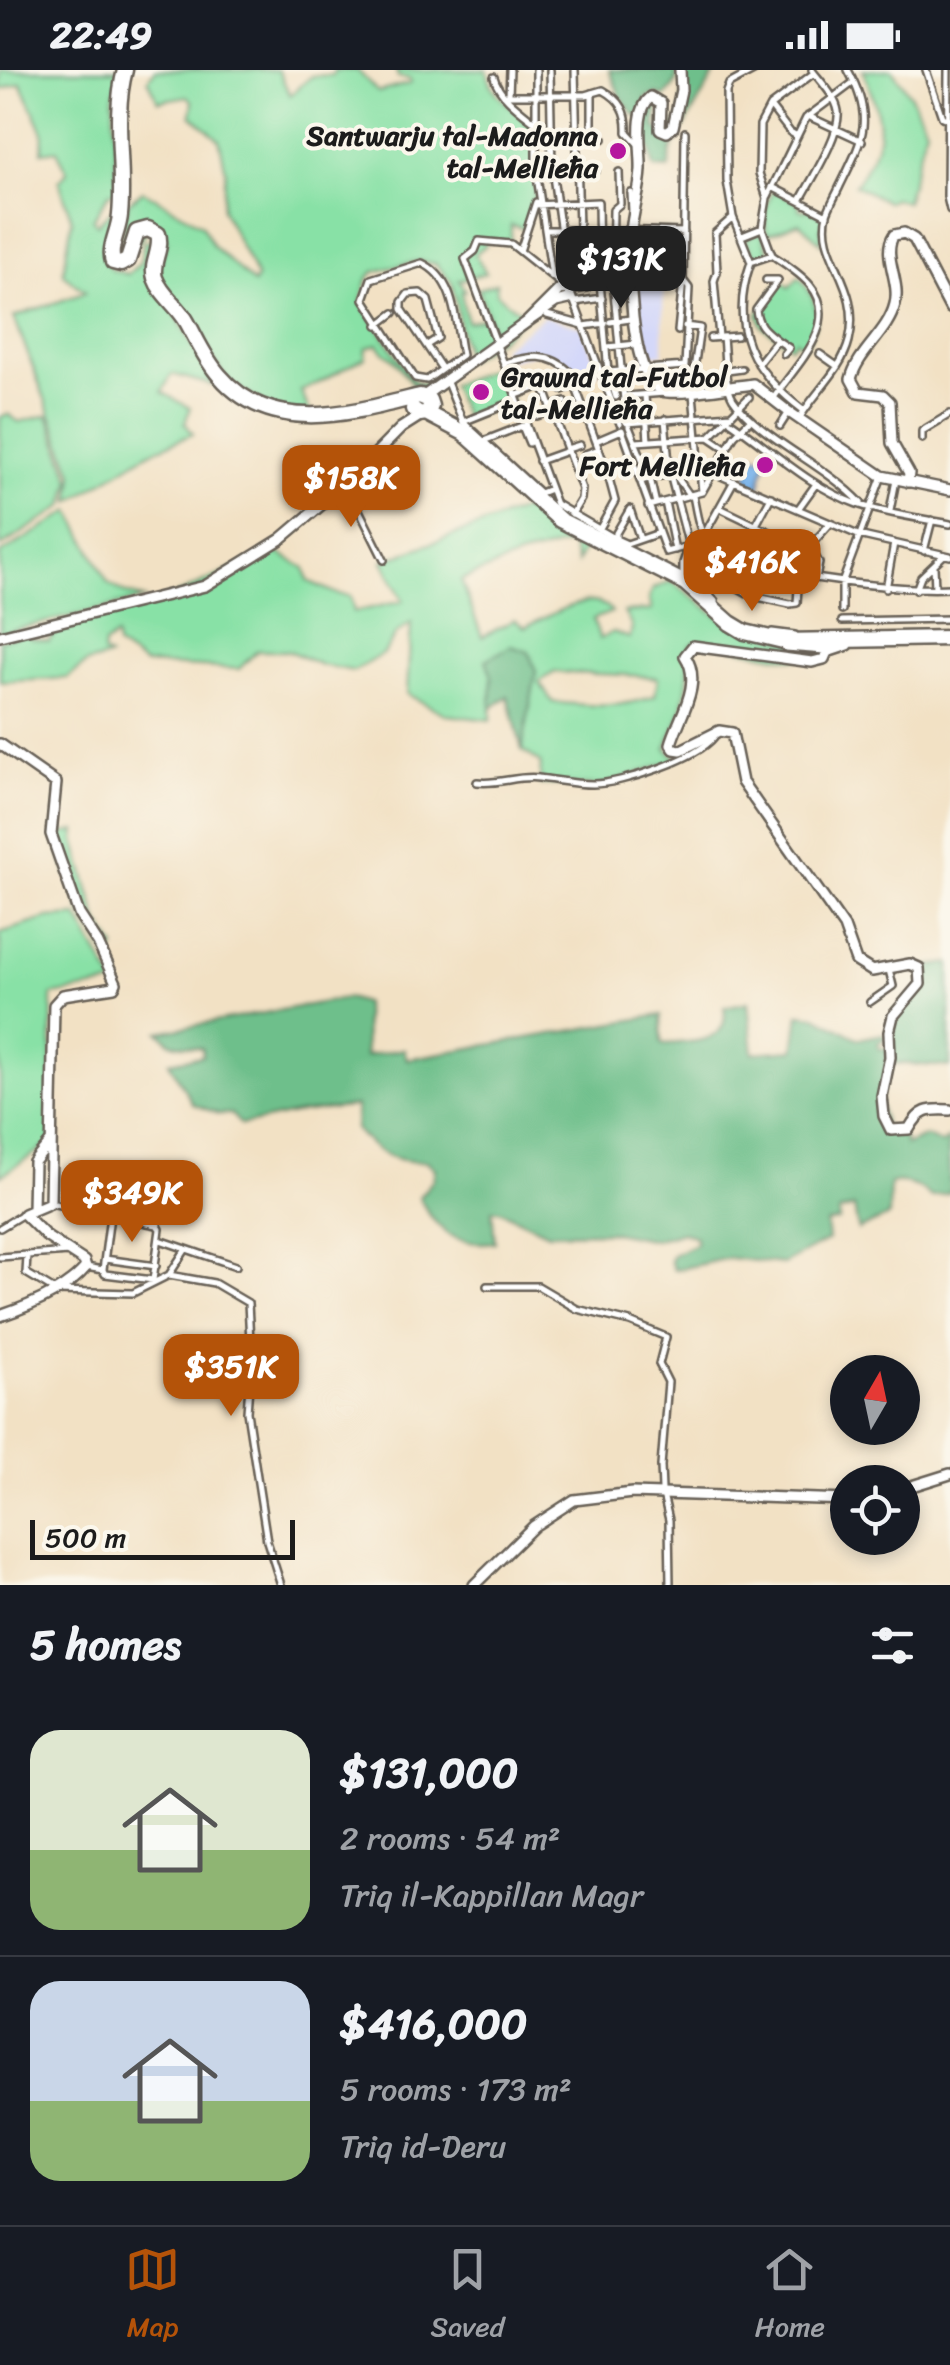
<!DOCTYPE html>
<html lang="en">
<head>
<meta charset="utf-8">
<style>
  body { margin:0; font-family:Sriracha,sans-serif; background:#242831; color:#f1f3f6; height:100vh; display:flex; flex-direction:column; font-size:38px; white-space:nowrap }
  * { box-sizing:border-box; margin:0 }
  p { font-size:32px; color:#9ea1a6 }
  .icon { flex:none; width:55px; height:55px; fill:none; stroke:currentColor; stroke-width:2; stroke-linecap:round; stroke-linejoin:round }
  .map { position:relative; height:1515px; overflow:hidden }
  .drawer { display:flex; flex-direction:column; background:#171b24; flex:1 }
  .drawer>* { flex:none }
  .needle { width:65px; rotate:9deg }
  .buttons { position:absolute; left:830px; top:1285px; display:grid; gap:20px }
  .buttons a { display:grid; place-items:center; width:90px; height:90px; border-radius:50%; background:#171b24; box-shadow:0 5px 15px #0003; font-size:50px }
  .scale { position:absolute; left:30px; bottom:25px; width:265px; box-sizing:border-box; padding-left:10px; border:5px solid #1c1c1c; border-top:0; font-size:28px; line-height:35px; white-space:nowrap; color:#1c1c1c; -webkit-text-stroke:8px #fbf7ec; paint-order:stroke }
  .price { position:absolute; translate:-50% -85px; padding:0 22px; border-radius:20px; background:#b45309; color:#fff; font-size:32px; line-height:65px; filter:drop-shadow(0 2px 5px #0008) }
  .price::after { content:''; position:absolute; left:50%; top:60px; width:30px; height:22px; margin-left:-15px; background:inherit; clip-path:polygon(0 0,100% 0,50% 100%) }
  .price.on { background:#222; color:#fff }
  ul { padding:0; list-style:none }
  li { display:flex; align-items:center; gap:30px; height:250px; padding:0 30px }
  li+li { border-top:2px solid #363941 }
  li span { display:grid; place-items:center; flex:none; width:280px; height:200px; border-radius:30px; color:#555 }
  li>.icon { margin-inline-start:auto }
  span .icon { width:120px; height:120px; fill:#fffc; stroke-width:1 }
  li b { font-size:42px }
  h2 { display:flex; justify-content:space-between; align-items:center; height:120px; padding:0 30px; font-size:42px }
  .status { display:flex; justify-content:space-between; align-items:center; height:70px; padding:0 50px; background:#171b24; direction:ltr }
  .status svg { height:28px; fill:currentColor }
  .dock { display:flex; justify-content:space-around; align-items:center; height:140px; border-top:2px solid #363941; background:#171b24; font-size:28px; color:#9ea1a6 }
  .dock a { display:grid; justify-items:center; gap:5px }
  .dock .on { color:#b45309 }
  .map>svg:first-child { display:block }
  .built { fill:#d4d8f9 }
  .green { fill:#88e1a6; stroke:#527e61; stroke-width:2.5; fill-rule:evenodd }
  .forest { fill:#6ebf8b; stroke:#456e54; stroke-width:2.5 }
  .water { fill:#7ab4eb; stroke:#4b6884; stroke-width:2.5 }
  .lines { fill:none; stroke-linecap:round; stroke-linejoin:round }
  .street-casing { stroke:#676157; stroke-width:10 }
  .secondary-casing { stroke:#676157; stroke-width:14 }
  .highway-casing { stroke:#676157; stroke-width:19 }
  .street { stroke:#fff; stroke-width:5 }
  .secondary { stroke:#fff; stroke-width:9 }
  .highway { stroke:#fff; stroke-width:14 }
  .poi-dot { fill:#b5179e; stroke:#fbf7ec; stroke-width:4 }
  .labels { text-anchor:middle; stroke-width:8; stroke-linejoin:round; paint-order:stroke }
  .poi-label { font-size:28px; font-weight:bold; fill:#1c1c1c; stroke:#fbf7ec; text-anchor:end }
</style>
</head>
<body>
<div class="status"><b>22:49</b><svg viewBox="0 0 49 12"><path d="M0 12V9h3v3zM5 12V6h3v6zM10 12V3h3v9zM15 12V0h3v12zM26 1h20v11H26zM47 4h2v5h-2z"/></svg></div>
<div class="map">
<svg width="950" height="1515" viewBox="0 0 950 1515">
  <rect width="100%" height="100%" fill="#fbf7ec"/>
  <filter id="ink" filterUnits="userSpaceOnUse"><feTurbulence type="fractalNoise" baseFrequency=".01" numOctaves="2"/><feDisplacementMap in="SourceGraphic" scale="20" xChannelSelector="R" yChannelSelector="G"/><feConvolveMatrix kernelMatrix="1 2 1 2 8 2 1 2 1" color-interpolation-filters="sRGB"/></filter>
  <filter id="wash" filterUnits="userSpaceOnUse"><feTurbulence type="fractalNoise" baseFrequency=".0048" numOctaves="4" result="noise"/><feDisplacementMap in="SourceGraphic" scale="40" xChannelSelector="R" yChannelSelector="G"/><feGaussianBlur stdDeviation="2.25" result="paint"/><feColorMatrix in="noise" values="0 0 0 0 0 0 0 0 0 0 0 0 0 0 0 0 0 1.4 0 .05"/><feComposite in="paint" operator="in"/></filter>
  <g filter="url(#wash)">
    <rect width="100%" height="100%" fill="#f2e1c4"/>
    <path class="built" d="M 614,162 L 627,163 L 626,197 L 614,198 Z
      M 635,165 L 663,165 L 663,284 L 643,285 L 634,198 Z
      M 544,246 L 582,257 L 599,303 L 575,311 L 563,293 L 538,282 L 509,290 L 502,278 Z"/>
    <path class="green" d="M 0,0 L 120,0 L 113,28 L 117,123 L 109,123 L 93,150 L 97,154 L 115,138 L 105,192 L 112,200 L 128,204 L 140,193 L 144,172 L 152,170 L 155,173 L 148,194 L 215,316 L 172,304 L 162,322 L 190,338 L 185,353 L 193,364 L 150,382 L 70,432 L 74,406 L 14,247 L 86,222 L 63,204 L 72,150 L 59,111 L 67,102 L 57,80 L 42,82 L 43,62 L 21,13 L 0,20 Z
      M 155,0 L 278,0 L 290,25 L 312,6 L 333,5 L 334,0 L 357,0 L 378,22 L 411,13 L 410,9 L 398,7 L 396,0 L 487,0 C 492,29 511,35 534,53 L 536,124 L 525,159 L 511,155 L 511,172 L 485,170 L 486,175 L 475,184 L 486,203 L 459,210 L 465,221 L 461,222 L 467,252 L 485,247 L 494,272 L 466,291 L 452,213 L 436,194 L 418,191 L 374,202 L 368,208 L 361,232 L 413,310 L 422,314 L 435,310 L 435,314 L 424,323 L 417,313 L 414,316 C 407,308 401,298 394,290 C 388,283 383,284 378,274 L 366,278 L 365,288 C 341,298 325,312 301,321 L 311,345 L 275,340 L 229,313 L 161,213 L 157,200 L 167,171 L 162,160 L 152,154 L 127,188 L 118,187 L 128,133 L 143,121 L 201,154 L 213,176 L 254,214 L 257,208 L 222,139 L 226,101 L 219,69 L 191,45 L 193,32 L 188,26 L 158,31 L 148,9 Z
      M 863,0 L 892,0 L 911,26 L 926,58 L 906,132 L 893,128 L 887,132 L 855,115 C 888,67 883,53 863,0 Z
      M 774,120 L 799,133 L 799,139 L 805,141 L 807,138 L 824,146 L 822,159 L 819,159 L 822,160 L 822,174 L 799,153 L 767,165 C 763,150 765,133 774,120 Z
      M 761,161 L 769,183 L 755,189 L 745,169 Z
      M 799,207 C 820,231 822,250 804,277 L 796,270 L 791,276 L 762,256 L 758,244 L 781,210 L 789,217 Z
      M 496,213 L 497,224 C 508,233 517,242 531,242 L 497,271 L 478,219 Z
      M 498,296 L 512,330 L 465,349 L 451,315 Z
      M 8,344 L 19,352 L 48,345 L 71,410 L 64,436 L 0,477 L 0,347 Z
      M 537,435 L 588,469 L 577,493 L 571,473 L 518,487 L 461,510 L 482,567 L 514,550 L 525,557 C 549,547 592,516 612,542 L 593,549 L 600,569 L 613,562 L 630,568 L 632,557 L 624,542 L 652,540 L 649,528 L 653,519 L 671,511 L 729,554 L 824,580 L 822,588 L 793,589 L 704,572 L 690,574 C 689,600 688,623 679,648 C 676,659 668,667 667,679 L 678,689 L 602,716 L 540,714 L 541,693 L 522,680 L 536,602 L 492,607 L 491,650 L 447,645 L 407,624 L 411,553 L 396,564 L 384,583 L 354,601 L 321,595 L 289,581 L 257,581 L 239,599 L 144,594 L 117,576 L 116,566 L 104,575 L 103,583 L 109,587 L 87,593 L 67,608 L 0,612 L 0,570 L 28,563 L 30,568 L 49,571 L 53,566 L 45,564 L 45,559 L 71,559 L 71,551 L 162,531 L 275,481 L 305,498 L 308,511 L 337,524 L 350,526 L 354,542 L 403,531 L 383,491 ZM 555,602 C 589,605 624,603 658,608 L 655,626 C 619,639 589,636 552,632 L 539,612 Z
      M 71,441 L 108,513 L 125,523 L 144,529 L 0,563 L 0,484 Z
      M 76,761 L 75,770 L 98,851 L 116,878 L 109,888 L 81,841 L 54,765 Z
      M 77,846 L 115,914 L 52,925 L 51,1073 L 0,1106 L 0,863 L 48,848 Z"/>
    <path class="forest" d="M 609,0 L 677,0 C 679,11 672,19 664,27 L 657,24 L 647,27 L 640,46 L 634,45 L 620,26 Z
      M 684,0 L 717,0 L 671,80 L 669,99 L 654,98 L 647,69 L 644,66 L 647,36 L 651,31 L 658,36 L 655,56 L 666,66 L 681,46 Z
      M 511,576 L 529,582 L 536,602 L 522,680 L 508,626 L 491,639 L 492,607 L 486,590 Z
      M 950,893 L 950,997 L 893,993 L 893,953 C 906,936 931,920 922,897 Z
      M 347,928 L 364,933 L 365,986 L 404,979 L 407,989 L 661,945 L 662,974 C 691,972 731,974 724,937 L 748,932 L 753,983 L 794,980 L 799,944 L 816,946 L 859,969 L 883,964 L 886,968 L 878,973 L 879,979 L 888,978 L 880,1033 L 885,1061 L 902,1064 L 906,1075 L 926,1066 L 942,1074 L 948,1069 L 950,1123 L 931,1127 C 920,1117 905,1110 890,1114 L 889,1146 L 858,1160 L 854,1137 L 839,1142 L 839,1151 L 826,1153 L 828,1170 L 783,1194 L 729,1188 L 674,1200 L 670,1191 L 672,1185 L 696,1174 L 696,1167 L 683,1162 L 654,1170 L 614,1162 L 548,1163 L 499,1140 L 492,1140 L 495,1172 C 456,1177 437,1162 419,1127 L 433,1110 L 435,1099 L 427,1091 C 396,1094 375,1083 355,1059 L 356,1036 L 299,1043 L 241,1055 L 231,1044 L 219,1044 L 193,1034 L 169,992 L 203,986 L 202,978 L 171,973 L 159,962 Z"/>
    <path class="water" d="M 753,385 L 767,388 L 759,418 L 745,413 Z"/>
  </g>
  <g filter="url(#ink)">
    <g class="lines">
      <defs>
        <path id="street" d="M 536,0 L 536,100 L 552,206
          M 550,0 L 552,99 L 569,220
          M 926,0 L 942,47 L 947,49
          M 948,0 L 947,127 L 950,140
          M 494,7 C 499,26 521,41 536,53
          M 509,24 L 510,0
          M 504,25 L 586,25 L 603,20 C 621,30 628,42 627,62 L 639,75
          M 770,36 L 790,62 L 797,66
          M 808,46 L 862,71
          M 535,68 L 603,69
          M 592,68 L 592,23
          M 536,100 L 596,100
          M 619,102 L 620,134 L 613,140 L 612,200 L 626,352
          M 772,117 L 827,145
          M 631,123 L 632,141
          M 768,126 L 806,48 L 854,12
          M 800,131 C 811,110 841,64 838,41 C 836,27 821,12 812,0
          M 598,132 L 599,201 L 608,302 L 616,327
          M 535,135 L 598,132
          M 545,160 L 579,160
          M 612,160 L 684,162
          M 742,166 L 762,158
          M 520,181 L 536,132
          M 772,185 L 762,158 L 767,128 L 759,103 L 760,55 L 770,36 L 814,3
          M 772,185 C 785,194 800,203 810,215 C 843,254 793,298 773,329
          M 751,192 L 733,147 L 727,111 L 726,22 L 729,14 L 755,0
          M 751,192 C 728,257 751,301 803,340
          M 751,192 L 772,185
          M 422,193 C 456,209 455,252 462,285 L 427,310 L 415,308 L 364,229 L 371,209 Z
          M 554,208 L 612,200
          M 565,217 L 511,174 L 479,171 L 475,181 L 465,189 L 556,434 L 616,469
          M 570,221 L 587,218 L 579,160 L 575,0
          M 572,226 L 620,354
          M 575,232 L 602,228
          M 547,245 L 583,255
          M 610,252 L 630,249
          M 378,255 L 394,243
          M 584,256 L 605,253
          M 685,256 L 700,258 L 692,313 L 702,422
          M 678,261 L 683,210
          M 719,267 L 714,211 L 717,202 L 715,163 L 733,147
          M 723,267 C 725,285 724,314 733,329 C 758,367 826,395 861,433
          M 710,268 L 737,266
          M 777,270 L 789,278 L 784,284
          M 427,275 L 438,268 L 428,230 L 420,223 L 408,224 L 402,232 L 402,239 L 442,299
          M 607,277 L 637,274
          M 820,284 L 837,296
          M 505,293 C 530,286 550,282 570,302 L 607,401 L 615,431 L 599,460
          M 758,294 L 777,270 C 765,260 758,256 756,240 L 778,210 L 766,210
          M 727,301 L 742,299
          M 608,302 L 685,296 L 689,218 L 683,210 L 685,62
          M 446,310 L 463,352 L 540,423 L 550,419
          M 546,321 L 560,316 L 562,320 L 573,316
          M 517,325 L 543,315 L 582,419 L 581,429 L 572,444
          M 645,325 L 648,371
          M 626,326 L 665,323
          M 551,337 L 565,332
          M 537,346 L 552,341
          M 665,349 L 670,404 L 689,476 L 683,493 L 683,507
          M 799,349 C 814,323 842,300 849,271 C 863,214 816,187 827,144 C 830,135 836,125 840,116 C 863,69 875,49 848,0
          M 463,352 L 515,331
          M 731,352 C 772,380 810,417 857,434 C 886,444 920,448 950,454
          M 627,353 L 731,345
          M 780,356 L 789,342
          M 629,357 L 650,408 L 656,434
          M 709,367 L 749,327
          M 922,369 L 922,361 L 950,344
          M 486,370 L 522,356 L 529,373
          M 596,371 L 622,360 L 666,482 L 708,471
          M 636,372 L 709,367 L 727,379
          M 567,379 L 580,375
          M 585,384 L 599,379
          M 539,391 L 567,381
          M 672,400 L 690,426
          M 607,401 L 632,392
          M 714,403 L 858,465 L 950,486
          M 640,411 L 670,404
          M 346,414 L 384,490
          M 693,426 C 696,439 698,460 707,470 C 739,507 901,521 950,518
          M 665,432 L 675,480
          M 648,436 L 702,422 L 734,366 L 751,349
          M 720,438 L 799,476 L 810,476 L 829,455
          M 798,439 L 816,414
          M 890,441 L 896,410
          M 756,455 L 771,427
          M 704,465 L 734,411
          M 640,469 L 630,439 L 616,463 L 616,469 L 627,474 L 659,463
          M 810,476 L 819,493 L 816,508
          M 924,481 L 932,450
          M 689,482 L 700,515 L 715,531
          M 934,496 L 935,518
          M 700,515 L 715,505 L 753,526 L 790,534 L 797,533 L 799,505
          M 886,519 L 894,473
          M 916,520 L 921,507 L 944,485
          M 842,540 L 842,513 L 882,406
          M 842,551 L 950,549
          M 772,562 L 795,565
          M 477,712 C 498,715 518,705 539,708 C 557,710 574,714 593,714 C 621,714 697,689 714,667
          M 870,932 L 893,916 L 889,900
          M 50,1133 L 157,1155 L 160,1159 L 153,1210 L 105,1204 L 103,1200 L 86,1197
          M 104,1144 L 111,1113 L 115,1112 L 162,1123 L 158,1154
          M 0,1158 L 23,1144
          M 160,1170 L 236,1196
          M 27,1186 L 26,1203 L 56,1221 L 133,1223 L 169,1205 L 186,1179
          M 0,1187 L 69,1182
          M 105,1189 L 156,1196
          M 103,1200 L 110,1146
          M 169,1205 L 214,1213 L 248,1233 L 251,1290 L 247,1342 L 267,1471 L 281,1515
          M 487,1216 L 538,1216 L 577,1239 L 630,1252 L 666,1267 L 659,1294 L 668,1312 L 661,1396 L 662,1420 L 669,1450 L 670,1515"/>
        <path id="secondary" d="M 680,0 L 681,20 L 673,57 L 667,62 L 660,59 L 661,33 L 651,27 C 633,41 642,80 641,100 C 640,121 633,141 631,161 C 629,193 628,306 662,321 C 675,326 736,316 753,314 L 789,342 L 882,406 L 950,420
          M 424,326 L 527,252 L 561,218 L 570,221 L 569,229 L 556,232 L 527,252
          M 908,412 L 909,403 L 892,373 L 890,332 L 883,325 L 858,322 L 851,309 C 858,281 888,263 895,234 C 901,211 881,184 894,165 L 904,163 L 914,169 L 950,238
          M 0,566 L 205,516 L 281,469 L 346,414 L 401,358 L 423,344
          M 848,575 L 827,582 L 824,589 L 812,592 L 693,576 L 685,586 C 704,614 678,648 671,674 L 674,679 L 681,680 L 719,661 L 732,663 L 742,712 L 844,857 L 856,891 L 872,901 L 910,894 L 919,898 L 920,914 L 893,946 L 889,962 L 890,987 L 882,1026 L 884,1046 L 891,1060 L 909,1059 C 920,1039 928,1039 950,1040
          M 786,576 L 825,579 L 827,582
          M 0,674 L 56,713 L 51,764 L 79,844 L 98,873 L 116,913 L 114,917 L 63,925 L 54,935 L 50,1133 L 24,1144 L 47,1167 L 84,1191 L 86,1197 C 66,1221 30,1236 0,1246
          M 33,1139 L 34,1092 L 50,1073
          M 902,1419 L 950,1404
          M 474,1515 L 534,1456 L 574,1430 L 632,1423 L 848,1430"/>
        <path id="highway" d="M 125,0 C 112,48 125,97 120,145 C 119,161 108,177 113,192 L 121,194 L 128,190 L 137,162 L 148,159 L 158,164 C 163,179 150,193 155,208 C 161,225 179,237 187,252 C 197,270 205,289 219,305 C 271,367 351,343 420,326 L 429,330 L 431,336 L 426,343 L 420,344 L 413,339
          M 426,343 L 464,363 L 560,450 L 685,513 L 730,553 L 745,562 L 783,571 L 950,568"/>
      </defs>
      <use href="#street" class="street-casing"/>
      <use href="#secondary" class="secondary-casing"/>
      <use href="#highway" class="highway-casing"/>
      <use href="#street" class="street"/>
      <use href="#secondary" class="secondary"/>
      <use href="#highway" class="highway"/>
    </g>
  </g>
  <g class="poi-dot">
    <circle cx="618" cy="81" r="10"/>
    <circle cx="481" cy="322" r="10"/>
    <circle cx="765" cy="395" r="10"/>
  </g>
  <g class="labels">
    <g class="poi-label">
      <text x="598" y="75">Santwarju tal-Madonna<tspan x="598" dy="32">tal-Mellieħa</tspan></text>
      <text x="501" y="316" text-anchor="start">Grawnd tal-Futbol<tspan x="501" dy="32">tal-Mellieħa</tspan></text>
      <text x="745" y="405">Fort Mellieħa</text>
    </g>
  </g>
</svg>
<div class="buttons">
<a><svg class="needle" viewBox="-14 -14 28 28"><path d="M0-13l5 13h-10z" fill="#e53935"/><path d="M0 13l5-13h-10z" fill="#9ea1a6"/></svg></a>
<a><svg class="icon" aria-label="locate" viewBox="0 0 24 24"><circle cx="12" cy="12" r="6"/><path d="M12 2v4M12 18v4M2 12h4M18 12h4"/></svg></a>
</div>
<div class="scale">500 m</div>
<b class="price on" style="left:621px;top:241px">$131K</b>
<b class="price" style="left:351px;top:460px">$158K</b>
<b class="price" style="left:752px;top:544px">$416K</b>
<b class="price" style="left:132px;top:1175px">$349K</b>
<b class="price" style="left:231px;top:1349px">$351K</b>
</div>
<section class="drawer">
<h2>5 homes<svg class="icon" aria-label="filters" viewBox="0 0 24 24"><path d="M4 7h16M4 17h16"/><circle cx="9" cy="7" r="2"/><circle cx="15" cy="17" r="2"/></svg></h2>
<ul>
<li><span style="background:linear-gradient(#dfe7d0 60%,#8fb573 0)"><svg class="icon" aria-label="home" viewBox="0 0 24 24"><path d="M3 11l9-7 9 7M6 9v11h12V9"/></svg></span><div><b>$131,000</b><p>2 rooms · 54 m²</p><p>Triq il-Kappillan Magr</p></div></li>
<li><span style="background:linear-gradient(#c9d6e8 60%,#8fb573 0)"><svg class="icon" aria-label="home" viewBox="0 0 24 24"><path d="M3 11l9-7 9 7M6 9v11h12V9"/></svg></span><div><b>$416,000</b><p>5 rooms · 173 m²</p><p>Triq id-Deru</p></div></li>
</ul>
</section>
<nav class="dock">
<a class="on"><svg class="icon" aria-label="map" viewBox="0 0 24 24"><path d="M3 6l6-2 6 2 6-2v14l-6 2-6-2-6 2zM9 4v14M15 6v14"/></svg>Map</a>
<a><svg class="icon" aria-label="saved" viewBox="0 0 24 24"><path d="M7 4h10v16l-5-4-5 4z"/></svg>Saved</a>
<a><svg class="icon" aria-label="home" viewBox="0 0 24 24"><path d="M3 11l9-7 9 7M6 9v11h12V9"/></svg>Home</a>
</nav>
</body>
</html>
